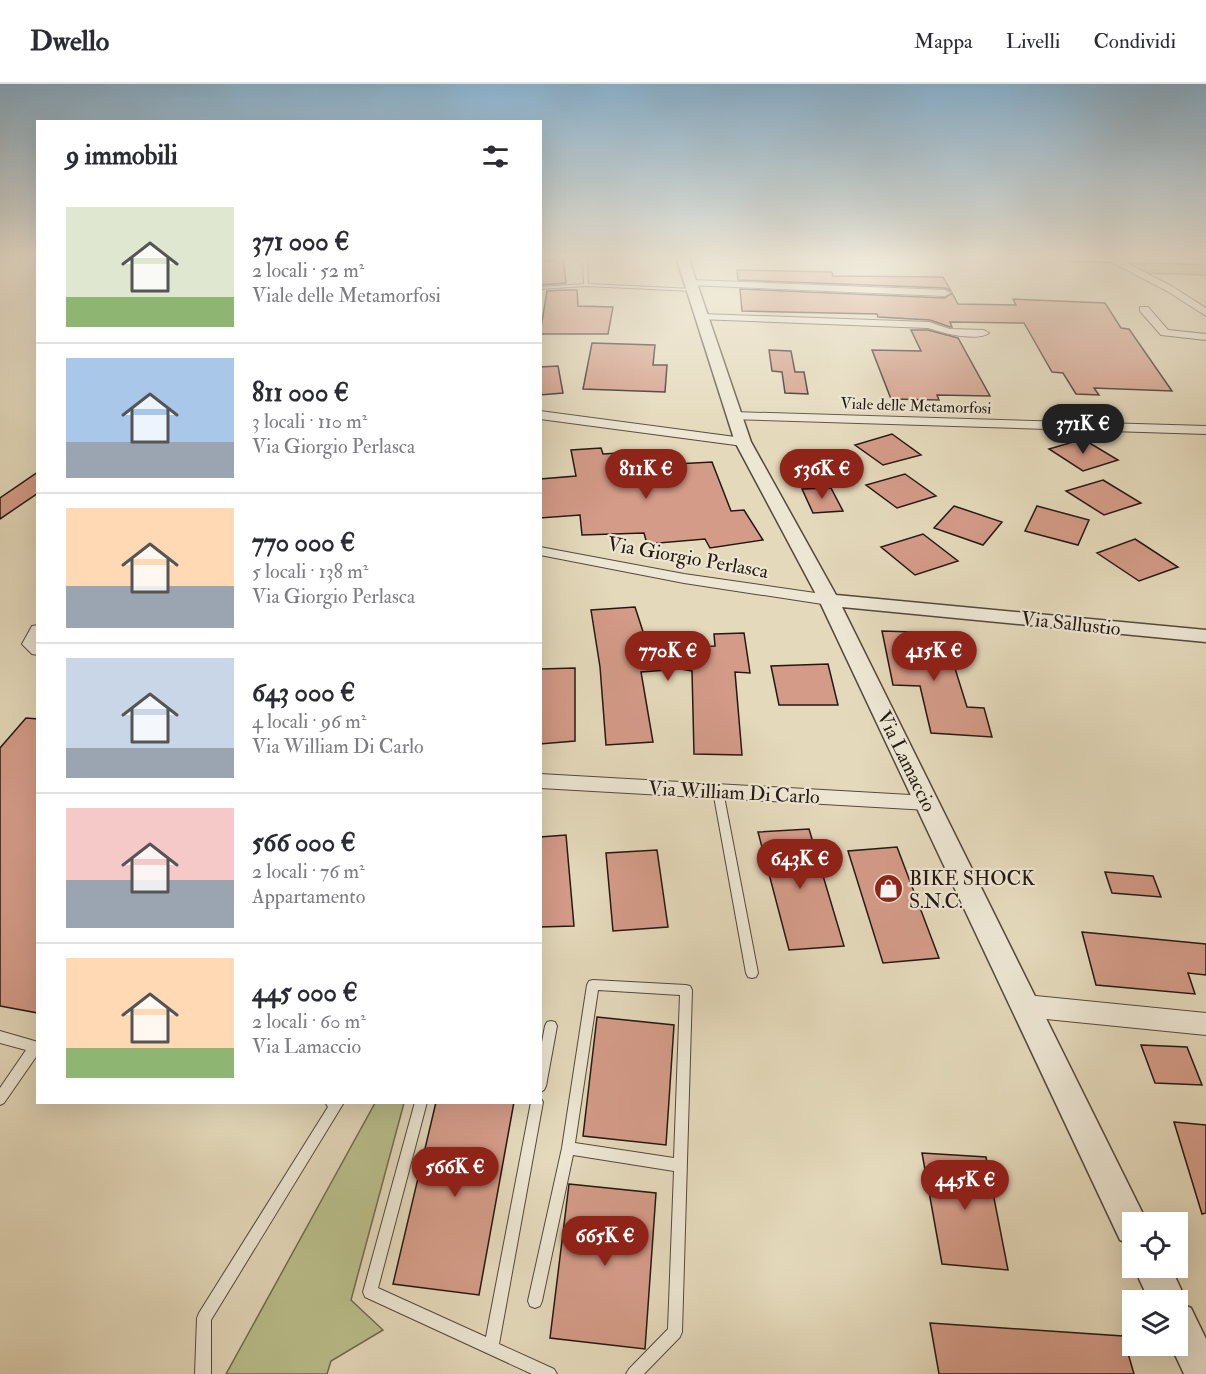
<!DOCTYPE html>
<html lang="it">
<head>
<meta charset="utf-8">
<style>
  body { margin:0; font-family:"IM FELL Double Pica",serif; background:#f2f2f3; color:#2b2b33; height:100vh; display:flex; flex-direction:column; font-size:22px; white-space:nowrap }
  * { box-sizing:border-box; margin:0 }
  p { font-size:20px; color:#7c7c81 }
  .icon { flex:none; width:33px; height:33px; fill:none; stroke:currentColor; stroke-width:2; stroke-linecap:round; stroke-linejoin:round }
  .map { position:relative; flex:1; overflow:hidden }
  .panel { position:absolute; left:36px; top:36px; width:506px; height:984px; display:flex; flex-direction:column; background:#fff; border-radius:0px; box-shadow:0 6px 24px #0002 }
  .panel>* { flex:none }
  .tools { position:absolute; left:1122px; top:1128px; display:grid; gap:12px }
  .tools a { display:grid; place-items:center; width:66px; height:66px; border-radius:0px; background:#fff; box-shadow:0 6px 24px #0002; font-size:30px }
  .price { position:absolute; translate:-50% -51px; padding:0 14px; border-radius:21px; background:#8f2418; color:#fff; font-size:20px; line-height:39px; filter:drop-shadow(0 2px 3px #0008) }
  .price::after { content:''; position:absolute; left:50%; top:36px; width:18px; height:14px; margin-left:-9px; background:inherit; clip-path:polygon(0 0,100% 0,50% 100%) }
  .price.on { background:#222; color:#fff }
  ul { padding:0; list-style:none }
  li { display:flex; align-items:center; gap:18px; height:150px; padding:0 30px }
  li+li { border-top:2px solid #e1e1e2 }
  li span { display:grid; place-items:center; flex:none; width:168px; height:120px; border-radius:0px; color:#555 }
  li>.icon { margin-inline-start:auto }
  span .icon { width:72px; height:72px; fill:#fffc; stroke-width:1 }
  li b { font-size:26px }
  h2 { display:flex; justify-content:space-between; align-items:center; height:72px; padding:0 30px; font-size:26px }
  header { display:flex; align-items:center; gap:36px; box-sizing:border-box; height:84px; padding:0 30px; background:#fff; border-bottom:2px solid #e1e1e2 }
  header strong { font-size:28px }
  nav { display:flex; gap:33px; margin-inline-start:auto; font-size:21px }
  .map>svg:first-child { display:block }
  .green { fill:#babe8c; stroke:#6f6c4e; stroke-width:1.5 }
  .building { fill:#d49b88; stroke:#241911; stroke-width:1.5 }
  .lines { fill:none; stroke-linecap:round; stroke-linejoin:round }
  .service-casing { stroke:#54493c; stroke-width:2 }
  .minor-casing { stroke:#54493c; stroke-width:2 }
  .tertiary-casing { stroke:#54493c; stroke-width:3 }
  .secondary-casing { stroke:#241911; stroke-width:2 }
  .service { fill:#ede6d3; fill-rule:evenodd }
  .minor { fill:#ede6d3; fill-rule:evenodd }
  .tertiary { fill:#ede6d3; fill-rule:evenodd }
  .secondary { fill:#ede6d3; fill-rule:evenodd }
  .labels { text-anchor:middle; stroke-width:4.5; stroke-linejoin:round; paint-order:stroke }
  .far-street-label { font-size:16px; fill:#241911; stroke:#ede6d3 }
  .street-label { font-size:20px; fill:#241911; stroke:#ede6d3 }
  .poi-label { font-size:20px; fill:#241911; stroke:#ede6d3; text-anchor:start }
</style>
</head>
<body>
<header>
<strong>Dwello</strong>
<nav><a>Mappa</a><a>Livelli</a><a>Condividi</a></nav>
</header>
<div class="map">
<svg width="1206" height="1290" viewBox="0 0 1206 1290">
  <rect width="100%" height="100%" fill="#e4d9bb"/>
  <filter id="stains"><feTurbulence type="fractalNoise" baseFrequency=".00333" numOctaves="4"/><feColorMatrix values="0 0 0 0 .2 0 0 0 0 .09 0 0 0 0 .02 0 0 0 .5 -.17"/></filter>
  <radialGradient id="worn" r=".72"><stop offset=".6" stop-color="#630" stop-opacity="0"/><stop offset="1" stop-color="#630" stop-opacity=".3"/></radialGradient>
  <path class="green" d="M 1134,177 L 1206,178 L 1206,191 L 1144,189 L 1130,182 L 1129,179 Z
    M 375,1019 L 404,1019 L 351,1216 L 383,1246 L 331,1277 L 327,1290 L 226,1290 Z"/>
  <path class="building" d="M 553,173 L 563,173 L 566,199 L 540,201 L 540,177 L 552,177 Z
    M 737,186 L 832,188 L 833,192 L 943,193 L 951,207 L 945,204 L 738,196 Z
    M 740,205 L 945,214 L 952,209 L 958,220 L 1016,221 L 1013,215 L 1105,219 L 1121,244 L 1129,245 L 1172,307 L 1094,304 L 1099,311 L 1076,310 L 1063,289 L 1052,288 L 1024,239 L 950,238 L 952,243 L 950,243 L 930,236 L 878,233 L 877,230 L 742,227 Z
    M 566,206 L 577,206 L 578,222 L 613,223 L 608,250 L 540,250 L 547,207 Z
    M 911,246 L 928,246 L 958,254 L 990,312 L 937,311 L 939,316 L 891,315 L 872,266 L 921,267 Z
    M 592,259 L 655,261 L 653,281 L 667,281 L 665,308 L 583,305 Z
    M 769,266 L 791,267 L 795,288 L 804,288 L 808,310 L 785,309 L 782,288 L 772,287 Z
    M 558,282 L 563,309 L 540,311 L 540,283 Z
    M 892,350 L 921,371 L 883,381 L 855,361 Z
    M 1083,355 L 1118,376 L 1083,387 L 1049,365 Z
    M 601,364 L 603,370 L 653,367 L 657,381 L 712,378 L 731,427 L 744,426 L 763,456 L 710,464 L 705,455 L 647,460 L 644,449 L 582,451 L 580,431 L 540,434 L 540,395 L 576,392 L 571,366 Z
    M 38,388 L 38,409 L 0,435 L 0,414 Z
    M 905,390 L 936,412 L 897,424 L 866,401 Z
    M 1103,396 L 1141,419 L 1104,431 L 1066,407 Z
    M 831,404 L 843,427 L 813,429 L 802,405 Z
    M 954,422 L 1002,438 L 983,461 L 934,444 Z
    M 1037,422 L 1089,436 L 1078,461 L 1025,447 Z
    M 923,450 L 958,477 L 915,491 L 881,463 Z
    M 1135,455 L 1178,483 L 1139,497 L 1097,469 Z
    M 635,523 L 648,563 L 715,562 L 714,550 L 744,549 L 750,589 L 735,588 L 742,671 L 694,670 L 692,587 L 681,585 L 641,588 L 653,658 L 606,661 L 600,583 L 591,526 Z
    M 882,547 L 944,549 L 967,623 L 984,624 L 992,653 L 931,649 L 920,602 L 893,601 Z
    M 828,580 L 838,621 L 779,621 L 771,582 Z
    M 575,584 L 575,657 L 540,660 L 540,585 Z
    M 26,634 L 38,635 L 38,929 L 0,922 L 0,664 Z
    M 809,745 L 844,862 L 789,866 L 758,748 Z
    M 566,751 L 574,842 L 540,843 L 540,753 Z
    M 897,763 L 939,874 L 883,879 L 848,767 Z
    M 657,766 L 668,843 L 613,847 L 606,769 Z
    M 1105,788 L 1153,792 L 1161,813 L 1112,809 Z
    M 1082,848 L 1206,860 L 1206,891 L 1188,889 L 1195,910 L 1096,901 Z
    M 597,933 L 674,941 L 666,1061 L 583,1052 Z
    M 1141,961 L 1187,963 L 1202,1001 L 1155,999 Z
    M 436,1018 L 514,1018 L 479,1211 L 393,1200 Z
    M 1174,1038 L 1206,1041 L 1206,1129 L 1202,1130 Z
    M 922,1069 L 986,1073 L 1008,1186 L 942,1180 Z
    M 569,1100 L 656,1109 L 645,1265 L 550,1254 Z
    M 930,1239 L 1123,1252 L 1134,1290 L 939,1290 Z"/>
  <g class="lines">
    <defs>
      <path id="service" d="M 570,173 L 576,173 L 587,176 L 588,200 L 693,205 L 695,206 L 693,207 L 586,202 L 540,205 L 540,203 L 584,200 L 583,178 Z
        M 718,703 L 721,704 L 723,707 L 758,889 L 756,893 L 752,894 L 748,893 L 746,889 L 713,707 L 715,704 Z
        M 593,896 L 686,901 L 690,902 L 692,906 L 682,1248 L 680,1253 L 644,1290 L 626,1290 L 629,1285 L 668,1245 L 674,1087 L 573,1071 L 542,1217 L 540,1222 L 535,1224 L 530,1222 L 528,1217 L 562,1064 L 587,901 L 589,897 ZM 598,906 L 680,911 L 674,1074 L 575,1059 Z
        M 551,937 L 555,938 L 557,942 L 546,1002 L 544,1006 L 540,1008 L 540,969 L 545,942 L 547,938 Z
        M 0,947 L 38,958 L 38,970 L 4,1019 L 0,1021 L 0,1004 L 26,966 L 0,959 Z
        M 540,1013 L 543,1018 L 499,1260 L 554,1285 L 557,1290 L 532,1290 L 365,1213 L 363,1208 L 415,1018 L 427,1018 L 378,1204 L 486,1253 L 531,1018 L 540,1018 Z
        M 325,1018 L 343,1018 L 343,1020 L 211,1236 L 211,1290 L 195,1290 L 197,1234 L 199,1229 L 328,1023 Z"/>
      <path id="minor" d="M 1106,173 L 1115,173 L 1173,203 L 1206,224 L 1206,232 L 1167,207 L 1107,176 Z
        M 691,196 L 945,206 L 950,209 L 945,212 L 688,201 L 686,199 Z
        M 1140,223 L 1148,223 L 1168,246 L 1206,250 L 1206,256 L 1161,251 L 1140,227 Z
        M 702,230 L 929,238 L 950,245 L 984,246 L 989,249 C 977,258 942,249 928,244 L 698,235 L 698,231 Z
        M 540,327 L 743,354 L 749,358 L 743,362 L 540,335 Z
        M 733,328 L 1206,342 L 1206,350 L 729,335 L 729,329 Z
        M 540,463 L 684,490 L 829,511 L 837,516 L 829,521 L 684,499 L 540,471 Z
        M 38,541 L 38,571 L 32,570 L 22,560 L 32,542 Z
        M 540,690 L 928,712 L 935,714 L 938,719 L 935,724 L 928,726 L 540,704 Z
        M 1026,911 L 1206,929 L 1206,951 L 1026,933 L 1018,929 L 1014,922 L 1018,915 Z"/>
      <path id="tertiary" d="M 676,173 L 688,173 L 751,358 L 836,511 L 1206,546 L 1206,558 L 842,523 L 1144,1132 L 1147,1138 L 1132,1138 L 1132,1161 L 1120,1156 L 819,516 L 735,358 Z
        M 1134,1184 L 1171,1184 L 1186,1216 L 1184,1221 L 1191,1224 L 1206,1255 L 1206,1290 L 1184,1290 L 1171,1262 L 1178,1262 L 1178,1216 L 1149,1216 Z"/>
      <path id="secondary" d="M 1064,173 L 1206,173 L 1206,180 L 1070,177 Z"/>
    </defs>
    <use href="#service" class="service-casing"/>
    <use href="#minor" class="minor-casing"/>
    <use href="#tertiary" class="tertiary-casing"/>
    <use href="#secondary" class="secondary-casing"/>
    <use href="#service" class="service"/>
    <use href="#minor" class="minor"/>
    <use href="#tertiary" class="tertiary"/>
    <use href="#secondary" class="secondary"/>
  </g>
  <linearGradient id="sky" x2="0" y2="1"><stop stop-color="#89b6d6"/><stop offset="0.49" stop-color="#f3eee0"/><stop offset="1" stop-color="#f3eee0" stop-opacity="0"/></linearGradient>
  <rect width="1206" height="353" fill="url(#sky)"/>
  <defs>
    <symbol id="shop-disc" viewBox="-11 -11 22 22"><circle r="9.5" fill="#8f2418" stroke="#ede6d3"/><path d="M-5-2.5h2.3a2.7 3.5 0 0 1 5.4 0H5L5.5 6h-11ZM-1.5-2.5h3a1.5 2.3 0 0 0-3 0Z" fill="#fff"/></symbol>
  </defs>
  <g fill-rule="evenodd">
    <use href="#shop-disc" x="872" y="788" width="33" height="33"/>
  </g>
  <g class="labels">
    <g class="far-street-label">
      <text transform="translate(916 321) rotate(2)" y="6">Viale delle Metamorfosi</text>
    </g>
    <g class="street-label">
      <text transform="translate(688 473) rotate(10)" y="7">Via Giorgio Perlasca</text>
      <text transform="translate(1071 539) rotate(6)" y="7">Via Sallustio</text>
      <text transform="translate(907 677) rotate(64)" y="7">Via Lamaccio</text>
      <text transform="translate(734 708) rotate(3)" y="7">Via William Di Carlo</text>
    </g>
    <g class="poi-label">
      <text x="909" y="801">BIKE SHOCK<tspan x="909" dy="23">S.N.C.</tspan></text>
    </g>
  </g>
  <rect width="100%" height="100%" filter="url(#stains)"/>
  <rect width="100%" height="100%" fill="url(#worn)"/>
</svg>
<div class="tools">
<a><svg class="icon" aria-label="locate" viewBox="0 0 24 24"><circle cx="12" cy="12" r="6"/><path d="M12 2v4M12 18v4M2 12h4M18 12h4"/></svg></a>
<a><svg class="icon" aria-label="layers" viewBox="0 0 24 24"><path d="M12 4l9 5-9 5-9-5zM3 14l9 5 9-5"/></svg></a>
</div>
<b class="price on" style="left:1083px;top:371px">371K €</b>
<b class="price" style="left:646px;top:416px">811K €</b>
<b class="price" style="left:822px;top:416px">536K €</b>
<b class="price" style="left:668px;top:598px">770K €</b>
<b class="price" style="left:934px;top:598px">415K €</b>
<b class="price" style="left:800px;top:806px">643K €</b>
<b class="price" style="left:455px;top:1114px">566K €</b>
<b class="price" style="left:965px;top:1127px">445K €</b>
<b class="price" style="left:605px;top:1183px">665K €</b>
<section class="panel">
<h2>9 immobili<svg class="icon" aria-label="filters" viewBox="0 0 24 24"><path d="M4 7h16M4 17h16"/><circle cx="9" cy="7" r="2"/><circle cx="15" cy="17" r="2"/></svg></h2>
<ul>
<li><span style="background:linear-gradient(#dfe7d0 75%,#8fb573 0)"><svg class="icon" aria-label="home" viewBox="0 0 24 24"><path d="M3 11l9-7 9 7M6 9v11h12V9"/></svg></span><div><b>371 000 €</b><p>2 locali · 52 m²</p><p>Viale delle Metamorfosi</p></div></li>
<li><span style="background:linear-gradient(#a9c7e8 70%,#9aa5b1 0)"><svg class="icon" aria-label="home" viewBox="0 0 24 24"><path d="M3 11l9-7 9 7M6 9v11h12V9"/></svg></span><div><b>811 000 €</b><p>3 locali · 110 m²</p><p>Via Giorgio Perlasca</p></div></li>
<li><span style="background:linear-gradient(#ffd9b3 65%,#9aa5b1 0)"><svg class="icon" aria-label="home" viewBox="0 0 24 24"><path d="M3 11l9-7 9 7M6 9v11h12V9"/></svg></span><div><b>770 000 €</b><p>5 locali · 138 m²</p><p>Via Giorgio Perlasca</p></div></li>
<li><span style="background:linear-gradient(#c9d6e8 75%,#9aa5b1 0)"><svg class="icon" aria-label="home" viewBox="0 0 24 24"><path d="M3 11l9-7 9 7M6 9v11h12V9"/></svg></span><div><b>643 000 €</b><p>4 locali · 96 m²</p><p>Via William Di Carlo</p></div></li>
<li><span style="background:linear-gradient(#f6c9c9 60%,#9aa5b1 0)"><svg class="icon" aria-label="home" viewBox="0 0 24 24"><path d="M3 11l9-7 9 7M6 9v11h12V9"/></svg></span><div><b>566 000 €</b><p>2 locali · 76 m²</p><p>Appartamento</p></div></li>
<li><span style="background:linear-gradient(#ffd9b3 75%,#8fb573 0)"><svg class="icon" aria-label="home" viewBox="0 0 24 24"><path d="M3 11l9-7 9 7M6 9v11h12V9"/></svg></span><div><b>445 000 €</b><p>2 locali · 60 m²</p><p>Via Lamaccio</p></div></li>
</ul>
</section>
</div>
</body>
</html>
